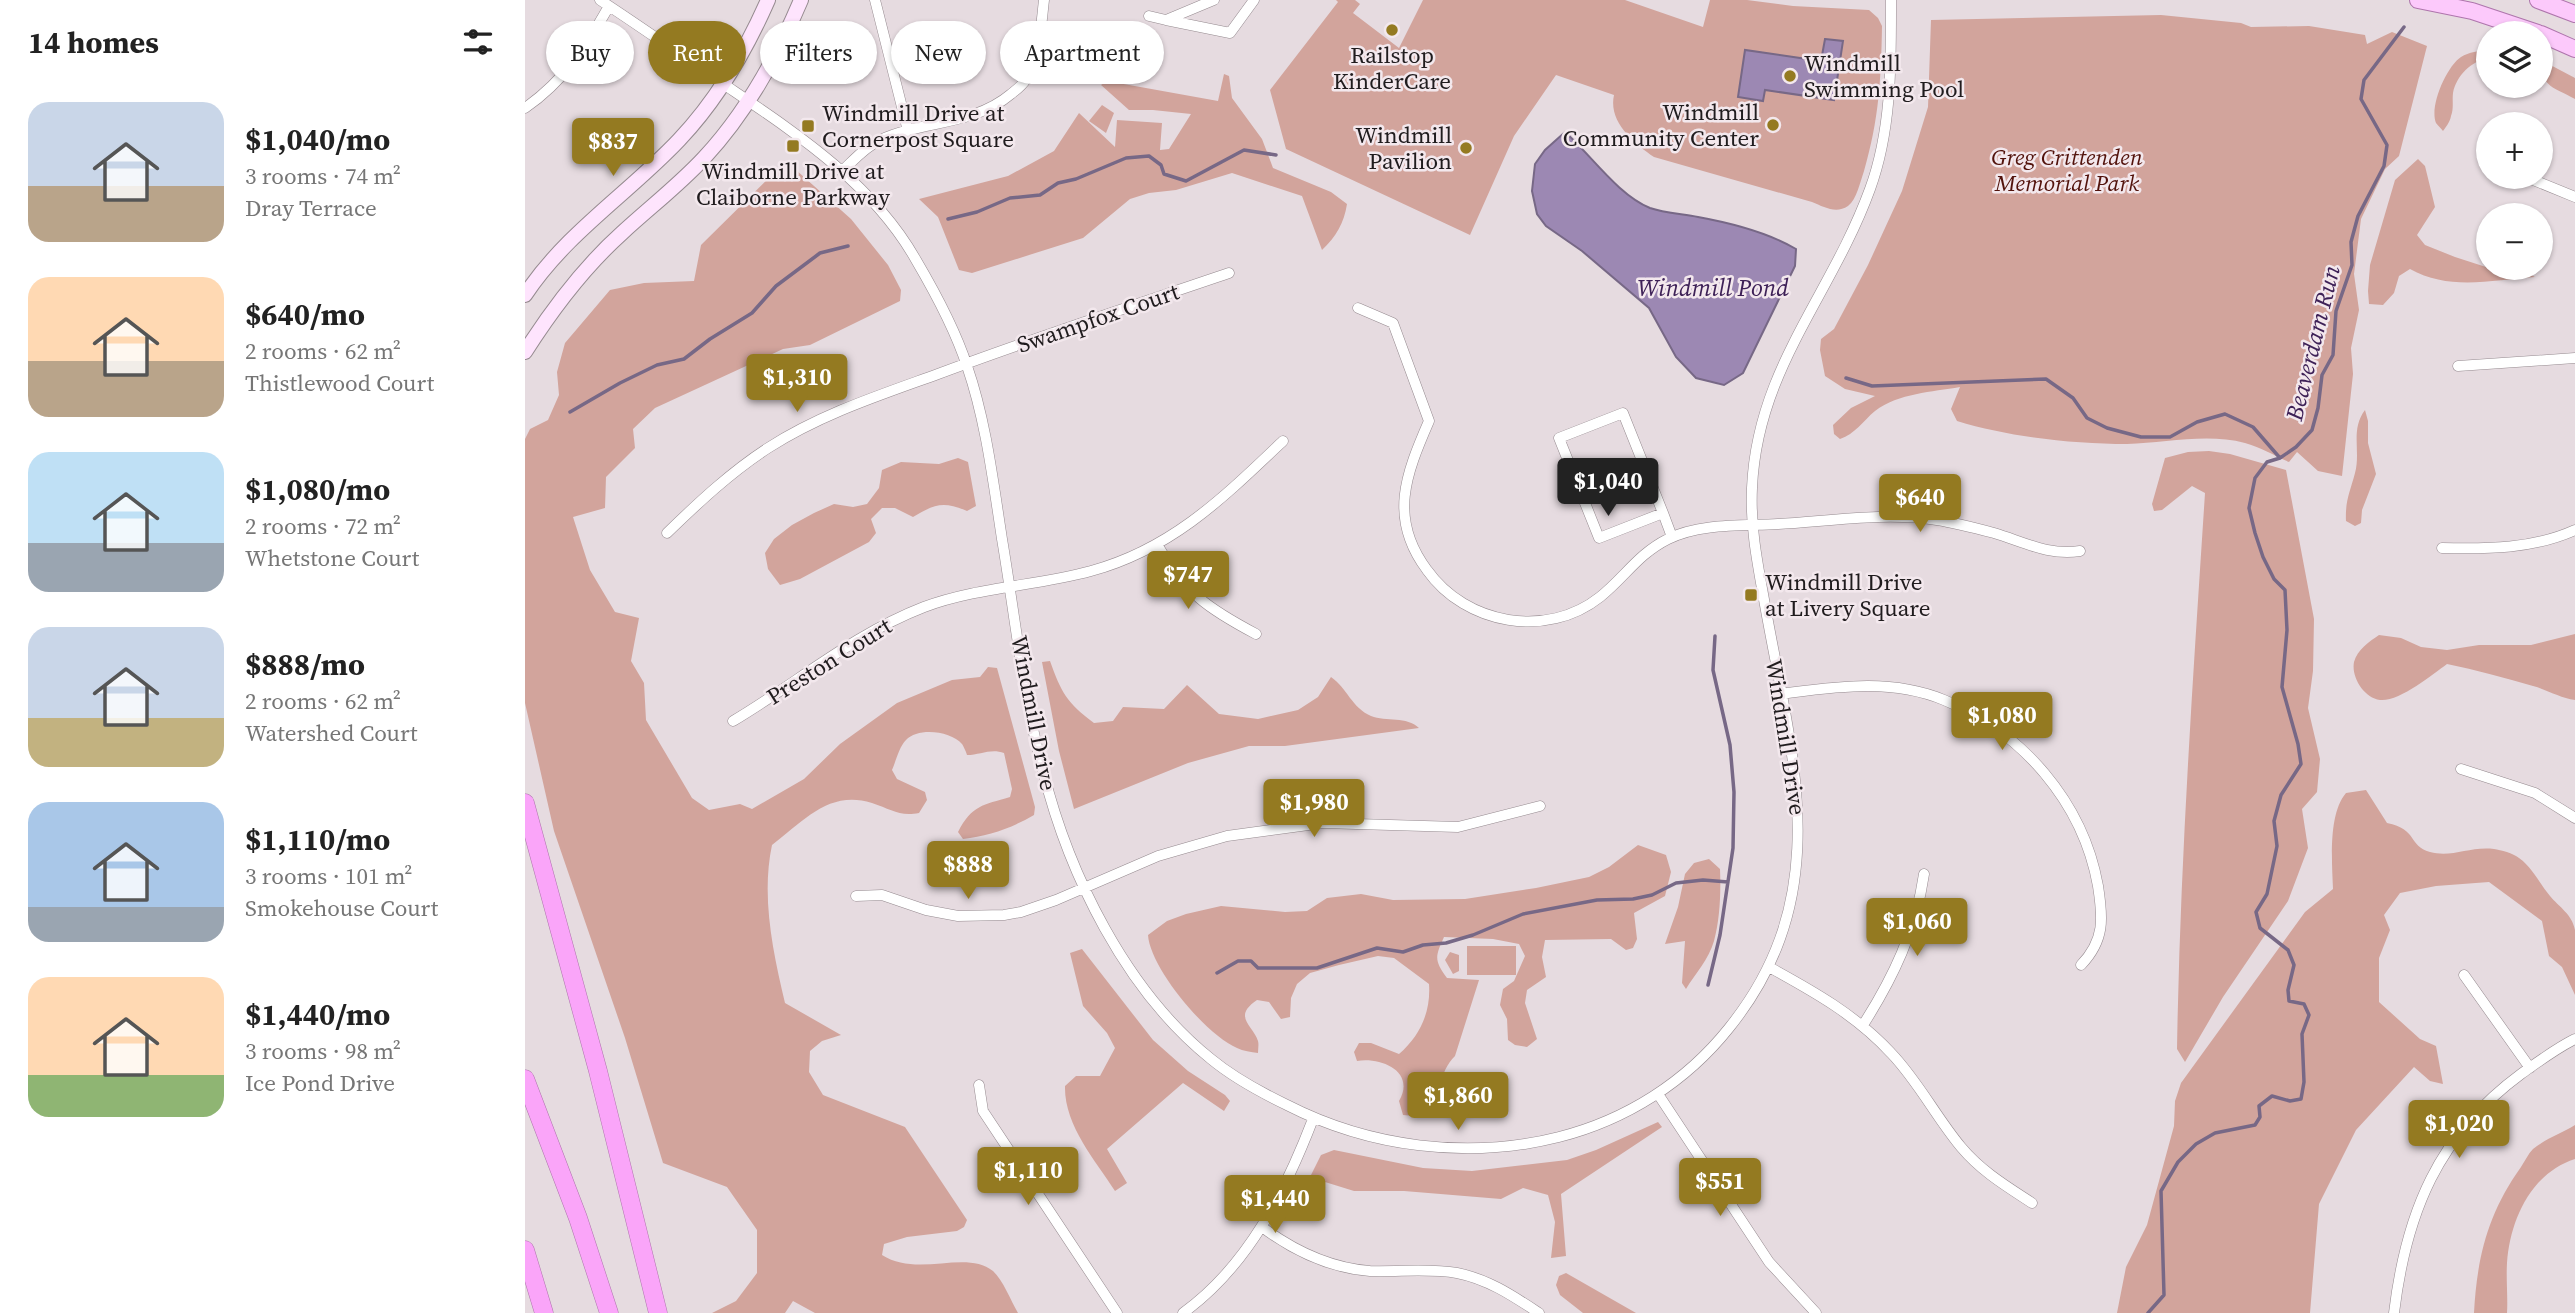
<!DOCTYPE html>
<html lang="en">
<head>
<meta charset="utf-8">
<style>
  body { margin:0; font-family:"Source Serif 4",serif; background:#f2f2f2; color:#222; height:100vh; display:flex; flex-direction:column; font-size:26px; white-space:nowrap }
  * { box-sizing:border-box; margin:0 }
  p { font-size:23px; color:#767676 }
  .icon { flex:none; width:38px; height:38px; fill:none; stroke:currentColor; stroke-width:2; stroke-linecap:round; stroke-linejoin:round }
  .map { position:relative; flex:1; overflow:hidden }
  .panel { display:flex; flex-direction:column; background:#fff; width:525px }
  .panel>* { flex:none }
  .hud { position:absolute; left:21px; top:21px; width:665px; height:63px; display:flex; gap:14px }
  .buttons { position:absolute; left:1951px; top:21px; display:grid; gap:14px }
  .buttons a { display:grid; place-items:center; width:77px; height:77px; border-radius:50%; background:#fff; box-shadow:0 2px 5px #0004; font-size:35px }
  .price { position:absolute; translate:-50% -60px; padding:0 16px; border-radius:7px; background:#947a21; color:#fff; font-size:23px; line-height:46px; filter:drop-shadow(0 2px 4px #0008) }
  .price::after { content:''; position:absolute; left:50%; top:42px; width:21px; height:16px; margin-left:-10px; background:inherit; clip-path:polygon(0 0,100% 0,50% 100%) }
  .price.selected { background:#222; color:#fff }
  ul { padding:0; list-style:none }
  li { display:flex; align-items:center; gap:21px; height:175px; padding:0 28px }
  li span { display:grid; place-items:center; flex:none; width:196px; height:140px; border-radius:21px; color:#555 }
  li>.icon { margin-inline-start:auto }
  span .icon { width:84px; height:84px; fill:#fffc; stroke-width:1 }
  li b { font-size:30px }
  h2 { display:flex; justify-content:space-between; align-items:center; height:84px; padding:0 28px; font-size:30px }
  .chip { padding:0 24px; border-radius:32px; background:#fff; box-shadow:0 2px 5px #0004; font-size:24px; line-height:63px }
  .chip.selected { background:#947a21; color:#fff }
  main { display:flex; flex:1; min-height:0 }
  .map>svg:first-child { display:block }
  .green { fill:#d2a49c }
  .water { fill:#9c88b3; stroke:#776886; stroke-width:2 }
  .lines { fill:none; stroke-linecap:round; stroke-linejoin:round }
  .stream { stroke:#776886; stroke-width:3.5 }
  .minor-casing { stroke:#958a8f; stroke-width:11 }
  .secondary-casing { stroke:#958a8f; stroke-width:16 }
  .primary-casing { stroke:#ae75ac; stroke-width:18 }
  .motorway-casing { stroke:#ae75ac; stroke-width:19 }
  .minor { stroke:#fff; stroke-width:10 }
  .secondary { stroke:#fee4fd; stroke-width:14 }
  .primary { stroke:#fcc9fb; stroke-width:16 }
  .motorway { stroke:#faa5f9; stroke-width:18 }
  .poi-dot { fill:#947a21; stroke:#f3e8ed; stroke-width:2.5 }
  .labels { text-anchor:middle; stroke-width:5; stroke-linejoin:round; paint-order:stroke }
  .poi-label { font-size:23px; fill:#201c1e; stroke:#f3e8ed; text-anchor:start }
  .park-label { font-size:23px; font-style:italic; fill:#52120b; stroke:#f3e8ed }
  .street-label { font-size:23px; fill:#201c1e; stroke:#f3e8ed }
  .water-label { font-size:24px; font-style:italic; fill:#3e2157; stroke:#f3e8ed }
</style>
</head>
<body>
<main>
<section class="panel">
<h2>14 homes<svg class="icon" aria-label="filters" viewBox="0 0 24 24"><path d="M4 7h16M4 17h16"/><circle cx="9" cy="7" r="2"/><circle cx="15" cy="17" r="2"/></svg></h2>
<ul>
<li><span style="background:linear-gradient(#c9d6e8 60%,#b9a48a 0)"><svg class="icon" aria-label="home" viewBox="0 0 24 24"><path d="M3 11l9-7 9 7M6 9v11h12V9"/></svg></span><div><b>$1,040/mo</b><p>3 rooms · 74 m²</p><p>Dray Terrace</p></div></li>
<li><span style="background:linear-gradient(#ffd9b3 60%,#b9a48a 0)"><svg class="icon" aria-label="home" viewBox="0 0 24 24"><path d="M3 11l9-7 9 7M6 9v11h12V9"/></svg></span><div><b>$640/mo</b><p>2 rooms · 62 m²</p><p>Thistlewood Court</p></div></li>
<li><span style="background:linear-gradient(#bfe0f5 65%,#9aa5b1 0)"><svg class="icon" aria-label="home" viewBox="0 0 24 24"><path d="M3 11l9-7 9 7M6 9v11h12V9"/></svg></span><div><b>$1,080/mo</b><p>2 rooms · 72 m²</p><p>Whetstone Court</p></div></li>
<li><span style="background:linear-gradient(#c9d6e8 65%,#c2b280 0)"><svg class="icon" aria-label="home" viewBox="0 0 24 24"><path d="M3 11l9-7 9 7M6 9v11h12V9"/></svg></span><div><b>$888/mo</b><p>2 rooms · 62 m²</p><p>Watershed Court</p></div></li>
<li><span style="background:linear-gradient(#a9c7e8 75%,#9aa5b1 0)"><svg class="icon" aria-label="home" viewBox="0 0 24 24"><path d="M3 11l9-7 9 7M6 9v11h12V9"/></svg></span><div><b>$1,110/mo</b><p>3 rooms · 101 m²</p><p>Smokehouse Court</p></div></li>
<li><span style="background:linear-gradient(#ffd9b3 70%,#8fb573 0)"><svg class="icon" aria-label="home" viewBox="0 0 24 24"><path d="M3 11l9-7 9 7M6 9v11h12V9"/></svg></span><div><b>$1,440/mo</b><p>3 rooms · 98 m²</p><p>Ice Pond Drive</p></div></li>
</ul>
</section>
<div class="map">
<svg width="2050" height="1313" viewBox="0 0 2050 1313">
  <rect width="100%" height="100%" fill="#e6dbe0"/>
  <path class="green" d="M 811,0 L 830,0 L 835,4 L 828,13 L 874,48 L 898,0 L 1100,0 L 1178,27 L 1185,0 L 1222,0 L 1268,6 L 1344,10 L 1353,18 L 1357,26 C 1356,81 1354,119 1339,171 C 1335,182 1332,199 1323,206 C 1311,214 1299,207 1287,202 L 1129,157 C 1109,143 1083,122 1089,95 L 1031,75 L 989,136 L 945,235 L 761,149 L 745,90 L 813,2 Z
    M 1636,15 L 1716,23 L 1726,27 L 1784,26 L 1840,35 L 1842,44 L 1867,32 L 1902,46 L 1874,156 L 1860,169 L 1836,219 L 1829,274 L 1834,310 L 1826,348 L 1828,374 L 1817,476 L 1793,471 L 1772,452 L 1764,462 C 1750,456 1735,447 1720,443 C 1682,433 1640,443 1602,444 C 1548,444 1484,437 1432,421 L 1426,409 L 1435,387 C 1407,392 1374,393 1350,411 C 1338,421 1330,434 1315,439 L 1309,434 L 1308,425 L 1326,408 L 1350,396 L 1320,389 L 1300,376 L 1295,350 L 1296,339 L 1309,329 L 1343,265 L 1377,191 L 1403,107 L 1406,20 Z
    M 1963,50 L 1963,59 C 1947,60 1931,76 1928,93 C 1927,101 1929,108 1926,116 C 1925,122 1921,127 1918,131 C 1916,128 1913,126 1911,123 C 1904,106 1922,66 1936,57 C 1944,52 1954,51 1963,50 Z
    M 2016,60 L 2050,78 L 2050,99 C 2029,87 2016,88 2016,60 Z
    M 699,74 L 704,76 L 707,98 L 737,139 L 748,168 L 806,192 L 822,204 C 819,223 811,237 797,250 L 777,196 L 707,173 L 651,190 L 624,193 L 605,199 L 558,238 L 447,273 L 434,270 L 413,217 L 394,199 L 483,176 L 529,151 L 554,113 L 590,147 L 592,120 L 637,123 L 635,150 L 644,149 L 666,114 L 628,110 L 604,110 L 576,85 L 582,81 L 693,101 Z
    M 577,105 L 589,113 L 581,133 L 564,121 Z
    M 1893,159 L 1900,166 L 1910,207 L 1892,235 L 1900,245 L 1930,257 L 1964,268 L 2000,272 L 2010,277 C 1967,280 1924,291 1885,269 L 1874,276 L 1869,293 L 1858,305 L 1844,304 L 1843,291 L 1845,265 L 1870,180 Z
    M 261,161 L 326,219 L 363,265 L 376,290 L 375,301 L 285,345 L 258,349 L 130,408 L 108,429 L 110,448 L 81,477 L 80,508 L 48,517 L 65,570 L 90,612 L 114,618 L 106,661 L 119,683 L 121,720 L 167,798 L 184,810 L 215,804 L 227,809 L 279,779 L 315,744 L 372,703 L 427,680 L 455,677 L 463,667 L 472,668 L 510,807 L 509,815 C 487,828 463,836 438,839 L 433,832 C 447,805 458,805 485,797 L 487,789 L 479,753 C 466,748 455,755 442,755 C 442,754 438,745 437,744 C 426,731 393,727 381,740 C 374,747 371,761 367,770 L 372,779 L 400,792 L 402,800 L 394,813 C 374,817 366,809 347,803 C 304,790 280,820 247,845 C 236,897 248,952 260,1003 L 316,1035 L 297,1041 L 285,1051 L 284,1072 L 298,1095 L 380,1127 L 442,1220 L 439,1227 L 432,1231 L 382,1237 L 359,1244 L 357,1255 C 393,1278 441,1249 468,1271 C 478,1280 486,1301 493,1313 L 290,1313 L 268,1301 L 260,1313 L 187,1313 L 211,1301 L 232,1273 L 232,1230 L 202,1187 L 138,1163 L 100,1038 L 29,831 L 0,703 L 0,439 L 5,429 L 23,420 L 34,395 L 32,372 L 40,343 L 85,290 L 119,283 L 169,281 L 176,245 Z
    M 1840,410 L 1843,421 L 1843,443 L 1851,474 L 1837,510 L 1836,523 L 1830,526 L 1821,521 C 1820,501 1825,492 1830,473 C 1836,451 1825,430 1840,410 Z
    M 1684,451 L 1705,454 L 1761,470 L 1789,619 L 1788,671 L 1783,708 L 1795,759 L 1792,792 L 1777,809 L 1783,848 L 1763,901 L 1698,997 L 1660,1062 L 1652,1049 C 1655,863 1668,678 1680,493 L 1667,486 L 1637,510 L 1629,511 L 1627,504 L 1640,458 L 1663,452 Z
    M 433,458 L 443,462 L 451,506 L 442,511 C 418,501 410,504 388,517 L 370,508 L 357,508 L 346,519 L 351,533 L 344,542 L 275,579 L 255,585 L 243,569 L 240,553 L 249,539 L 267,525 L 289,513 L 309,504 L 328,507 L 342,504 L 354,488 L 357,470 L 376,462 L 414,464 Z
    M 2050,634 L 2050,700 C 2035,698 2023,690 2008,686 C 1980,678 1951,670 1922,664 C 1907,675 1874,702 1855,700 C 1839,698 1826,677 1829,662 C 1832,650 1845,641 1854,635 L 1876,638 L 1896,647 L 1922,650 L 1954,645 L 2006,645 Z
    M 525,661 C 536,692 542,703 569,723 L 588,721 L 598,707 L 639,709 L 662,685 L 694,714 L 733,719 L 773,710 L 793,697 L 806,677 C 822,688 827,708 846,716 C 861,722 882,716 894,728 L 760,746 L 724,746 L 663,763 L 549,809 L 534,751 L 517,662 Z
    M 1841,790 L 1862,823 C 1893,829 1883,846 1905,852 C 1927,858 1945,846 1969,849 C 1976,850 1988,853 1994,858 C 2008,868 2014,883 2025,896 C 2034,907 2047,914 2050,930 C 2050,950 2050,974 2050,995 L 2037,967 L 2024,956 L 2017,921 L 1964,882 L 1911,886 L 1875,893 L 1859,915 L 1865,930 L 1854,958 L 1854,1002 L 1895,1039 L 1911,1046 L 1918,1084 L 1905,1081 L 1889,1067 L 1831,1130 L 1794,1204 L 1785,1313 L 1592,1313 L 1601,1267 L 1622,1225 L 1649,1126 L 1650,1101 L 1656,1083 L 1780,912 L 1808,889 C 1807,862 1803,814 1821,793 Z
    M 1113,845 L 1141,855 L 1146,872 L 1140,896 L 1109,913 L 1112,939 L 1108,948 L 1101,950 L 1086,939 L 1020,940 L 1017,957 L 1021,977 L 1002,990 L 1000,1003 L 1012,1039 L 1002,1047 L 990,1045 L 983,1040 L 982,1019 L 975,1005 L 978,989 L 989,981 L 1000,956 L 994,944 L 968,939 L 919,937 C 910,957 909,960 922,978 L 954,980 L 930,1056 C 914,1071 914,1099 901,1117 L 878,1115 L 874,1101 C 891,1072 857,1057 832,1061 L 829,1052 L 834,1043 L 846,1043 L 874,1054 C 895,1036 906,1012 904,984 L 869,958 L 853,956 L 814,965 L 785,973 L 772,984 L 766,998 L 765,1017 L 756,1019 L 744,1002 L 732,1000 C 707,1017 728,1025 733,1041 C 734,1045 733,1049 733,1053 C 726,1052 718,1051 712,1048 C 681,1035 625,968 623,935 L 642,921 L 661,914 L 696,906 L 760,912 L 782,911 L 802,898 L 836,894 L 868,900 L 940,899 L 1011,888 L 1064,877 L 1084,867 Z
    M 1184,859 L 1195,869 C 1196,892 1195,919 1189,941 C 1184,959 1170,974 1161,989 L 1157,983 L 1160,941 L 1140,944 L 1153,907 L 1160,874 L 1169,863 Z
    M 942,946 L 991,946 L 991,975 L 942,975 Z
    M 557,949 L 628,1040 L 663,1071 L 700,1095 L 705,1101 L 699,1111 L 658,1083 L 582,1149 L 602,1183 L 590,1191 C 570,1160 539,1125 540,1086 L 551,1076 L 575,1076 L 590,1048 L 582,1033 L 558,1006 L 545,953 Z
    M 925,952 L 934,955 L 934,971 L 928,974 L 920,960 Z
    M 1133,1122 L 1137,1127 L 1036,1194 L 1041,1256 L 1026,1258 L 1030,1222 L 1023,1195 L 998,1188 L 976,1199 L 879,1191 L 829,1191 L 800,1182 L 786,1175 L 796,1155 L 809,1150 L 898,1168 L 947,1171 L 1042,1160 L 1071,1150 Z
    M 2050,1125 L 2050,1159 C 2006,1173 1985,1220 1982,1263 C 1981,1280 1983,1297 1982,1313 L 1949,1313 C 1952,1257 1963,1213 1996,1167 C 2000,1161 2003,1154 2008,1149 C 2020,1139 2037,1133 2050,1125 Z
    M 1041,1273 L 1111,1313 L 1058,1313 L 1035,1295 L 1031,1285 L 1034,1276 Z"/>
  <path class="water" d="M 1300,39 L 1318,41 L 1309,100 L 1240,90 L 1238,101 L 1213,97 L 1220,50 L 1296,61 Z
    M 1040,132 C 1066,155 1093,195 1125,208 C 1139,213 1158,214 1173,217 C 1206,223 1242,232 1271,249 L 1270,266 L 1218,373 L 1199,385 L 1171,378 L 1151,357 L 1124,308 L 1057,251 L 1021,226 L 1012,214 L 1007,191 L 1010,164 L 1020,150 Z"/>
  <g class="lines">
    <path class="stream" d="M 423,219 L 452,212 L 485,198 L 515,195 L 533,183 L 551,179 L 601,158 L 624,156 L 636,165 L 639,174 L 661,181 L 719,150 L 751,155
      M 1321,378 L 1347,386 L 1521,379 L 1548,398 L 1562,418 L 1582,428 L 1616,437 L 1645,437 L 1672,422 L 1700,414 L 1728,427 L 1755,458
      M 45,412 L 95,383 L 132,365 L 159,359 L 185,339 L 227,313 L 251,286 L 295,253 L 323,246
      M 692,973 L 713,961 L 726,961 L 733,968 L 792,968 L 852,948 L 878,952 L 898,945 L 921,943 L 948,935 L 998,914 L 1072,900 L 1108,899 L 1127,895 L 1151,883 L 1178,880 L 1203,882
      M 1183,985 L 1195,935 L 1208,848 L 1209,792 L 1205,745 L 1188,670 L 1190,636
      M 1623,1313 L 1639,1295 L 1636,1191 L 1653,1162 L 1671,1144 L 1690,1133 L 1730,1125 L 1735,1117 L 1734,1106 L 1747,1096 L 1765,1101 L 1776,1099 L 1779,1082 L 1777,1034 L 1784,1015 L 1779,1004 L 1764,1001 L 1763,990 L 1769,965 L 1763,950 L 1735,928 L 1731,912 L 1742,894 L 1752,846 L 1749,821 L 1756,795 L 1776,764 L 1773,744 L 1757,687 L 1762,630 L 1760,590 L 1749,579 L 1738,557 L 1730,533 L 1724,508 L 1730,478 L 1742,462 L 1755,458 L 1771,447 L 1787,430 L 1793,408 L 1797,375 L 1808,355 L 1811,311 L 1827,265 L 1826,242 L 1833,216 L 1859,166 L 1862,145 L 1836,99 L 1839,80 L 1879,27"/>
    <defs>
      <path id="minor" d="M 75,0 C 116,27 156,55 197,83 C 269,132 347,182 391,260 C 411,294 430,329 442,366 C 461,421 468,481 477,539 C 490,616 498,696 518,771 C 544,875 601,991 686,1059 C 709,1078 735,1092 762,1105 C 844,1147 943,1160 1034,1137 C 1101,1120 1161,1082 1204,1028 C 1312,894 1267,757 1240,605 C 1233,566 1225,528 1227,488 C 1232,369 1306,296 1345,189 C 1367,129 1366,63 1366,0
        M 350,0 L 383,131
        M 624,16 L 641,20 L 689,0
        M 641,20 L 705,33 L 729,0
        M 0,108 C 39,81 61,47 84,6
        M 317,171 C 329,160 340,147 355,140 C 398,120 448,126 486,94 C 491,90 498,85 501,79 C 515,57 516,25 519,0
        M 2001,177 L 2050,197
        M 833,308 L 868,323 L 904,421 C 881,474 863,518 902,570 C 941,625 1022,639 1075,597 C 1100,577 1113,554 1143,539 C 1175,523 1218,526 1253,524 C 1305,521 1360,512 1412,520 C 1431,523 1450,528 1469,533 C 1499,542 1524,556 1555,551
        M 1933,366 L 2050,358
        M 1098,413 L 1138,513 L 1074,538 L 1034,438 Z
        M 1138,513 L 1147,537
        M 142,533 C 174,502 206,472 243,448 C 296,414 355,395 413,374 C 509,338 607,306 704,273
        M 633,546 C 662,594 682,608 731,634
        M 1917,548 C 1963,549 2008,549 2050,530
        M 1255,694 C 1311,687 1365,678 1419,700 C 1497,732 1558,802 1573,886 C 1578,918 1580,940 1556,965
        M 208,721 C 272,683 329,634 399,607 C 453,587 511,586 566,571 C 647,549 699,497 758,441
        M 1936,769 L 2010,793 L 2050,818
        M 331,896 L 357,895 L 401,910 L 433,916 L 479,915 L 496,912 L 531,900 L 633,856 L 702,836 L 798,823 L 933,827 L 1015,806
        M 1244,967 C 1288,991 1331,1015 1366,1053 C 1393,1081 1411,1117 1436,1147 C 1456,1171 1481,1186 1507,1203
        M 1939,975 L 2005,1068
        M 1338,1025 C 1368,978 1391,930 1399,874
        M 454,1085 L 458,1111 L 592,1313
        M 1133,1094 L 1244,1262 L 1291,1313
        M 737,1227 C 768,1250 806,1268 845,1271 C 874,1272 904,1268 932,1273 C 963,1279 988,1296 1014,1313
        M 658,1313 C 723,1266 760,1192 788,1119
        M 1869,1313 C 1881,1213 1913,1135 1996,1074 C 2013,1062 2030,1049 2050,1039"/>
      <path id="secondary" d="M 0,295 C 41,233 104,193 154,140 C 192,100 221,50 243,0
        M 0,352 C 28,308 58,268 97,233 C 124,208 154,185 179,158 C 222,112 252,57 276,0"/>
      <path id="primary" d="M 1893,0 L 1947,11 L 2013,33
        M 2013,0 L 2050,14
        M 2016,34 L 2050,49"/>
      <path id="motorway" d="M 0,803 L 73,1071 L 133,1313
        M 0,1079 L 53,1218 L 84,1313
        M 0,1250 L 19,1313"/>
    </defs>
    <use href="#minor" class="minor-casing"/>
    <use href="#secondary" class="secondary-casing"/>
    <use href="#primary" class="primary-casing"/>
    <use href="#motorway" class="motorway-casing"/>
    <use href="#minor" class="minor"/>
    <use href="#secondary" class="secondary"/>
    <use href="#primary" class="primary"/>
    <use href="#motorway" class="motorway"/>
  </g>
  <g class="poi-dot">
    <circle cx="867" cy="30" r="7"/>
    <circle cx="1265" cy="76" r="7"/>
    <circle cx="1248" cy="125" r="7"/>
    <rect x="276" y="119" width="14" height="14" rx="3.5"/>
    <rect x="261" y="139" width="14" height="14" rx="3.5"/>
    <circle cx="941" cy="148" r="7"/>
    <rect x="1219" y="588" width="14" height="14" rx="3.5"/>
  </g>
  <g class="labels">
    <g class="poi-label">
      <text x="867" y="63" text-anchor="middle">Railstop<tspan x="867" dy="26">KinderCare</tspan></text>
      <text x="1279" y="71">Windmill<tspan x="1279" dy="26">Swimming Pool</tspan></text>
      <text x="1234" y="120" text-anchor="end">Windmill<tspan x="1234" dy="26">Community Center</tspan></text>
      <text x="297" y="121">Windmill Drive at<tspan x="297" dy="26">Cornerpost Square</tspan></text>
      <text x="927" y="143" text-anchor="end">Windmill<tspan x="927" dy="26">Pavilion</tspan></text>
      <text x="268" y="179" text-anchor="middle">Windmill Drive at<tspan x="268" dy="26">Claiborne Parkway</tspan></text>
      <text x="1240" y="590">Windmill Drive<tspan x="1240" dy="26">at Livery Square</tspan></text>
    </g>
    <g class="park-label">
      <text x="1542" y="165">Greg Crittenden<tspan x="1542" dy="26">Memorial Park</tspan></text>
    </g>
    <g class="street-label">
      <text transform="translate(573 318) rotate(-19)" y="8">Swampfox Court</text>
      <text transform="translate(304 661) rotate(-32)" y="8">Preston Court</text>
      <text transform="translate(509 713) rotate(79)" y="8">Windmill Drive</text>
      <text transform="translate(1261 737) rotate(81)" y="8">Windmill Drive</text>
    </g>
    <g class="water-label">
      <text x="1188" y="296">Windmill Pond</text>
      <text transform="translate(1788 343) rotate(-76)" y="8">Beaverdam Run</text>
    </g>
  </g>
</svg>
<div class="buttons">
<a><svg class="icon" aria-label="layers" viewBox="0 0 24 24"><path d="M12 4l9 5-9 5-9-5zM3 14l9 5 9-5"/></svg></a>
<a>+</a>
<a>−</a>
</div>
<b class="price" style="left:88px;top:178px">$837</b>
<b class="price" style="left:272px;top:414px">$1,310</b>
<b class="price selected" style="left:1083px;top:518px">$1,040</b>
<b class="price" style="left:1395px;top:534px">$640</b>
<b class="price" style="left:663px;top:611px">$747</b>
<b class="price" style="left:1477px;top:752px">$1,080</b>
<b class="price" style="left:789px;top:839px">$1,980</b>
<b class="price" style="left:443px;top:901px">$888</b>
<b class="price" style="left:1392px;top:958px">$1,060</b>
<b class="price" style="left:933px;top:1132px">$1,860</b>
<b class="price" style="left:1934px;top:1160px">$1,020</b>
<b class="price" style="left:503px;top:1207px">$1,110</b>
<b class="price" style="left:1195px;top:1218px">$551</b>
<b class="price" style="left:750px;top:1235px">$1,440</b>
<div class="hud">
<a class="chip">Buy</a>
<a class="chip selected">Rent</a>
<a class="chip">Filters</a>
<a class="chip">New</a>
<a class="chip">Apartment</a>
</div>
</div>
</main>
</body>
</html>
